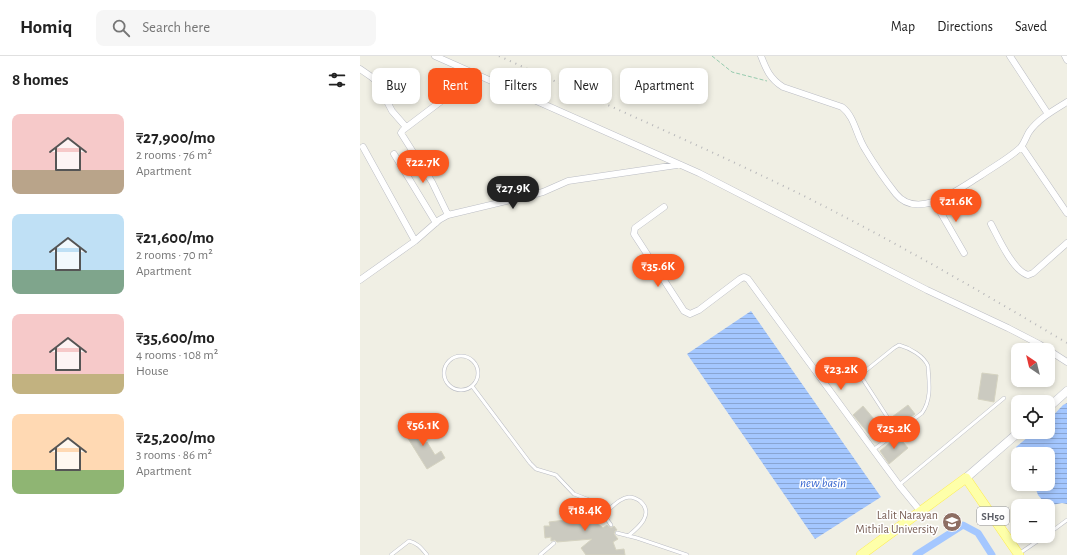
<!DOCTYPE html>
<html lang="en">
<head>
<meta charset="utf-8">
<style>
  body { margin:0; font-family:"Alegreya Sans",sans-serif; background:#f6f6f6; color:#222; height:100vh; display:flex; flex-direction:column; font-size:15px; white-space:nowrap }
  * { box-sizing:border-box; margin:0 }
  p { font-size:13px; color:#767676 }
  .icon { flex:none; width:22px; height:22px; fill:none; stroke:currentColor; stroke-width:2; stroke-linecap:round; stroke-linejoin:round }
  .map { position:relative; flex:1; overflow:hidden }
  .details { display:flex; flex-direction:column; background:#fff; width:360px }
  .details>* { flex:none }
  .banner { position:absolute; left:12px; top:12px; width:380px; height:36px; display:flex; gap:8px }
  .needle { width:26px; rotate:325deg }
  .tools { position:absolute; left:651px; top:287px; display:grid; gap:8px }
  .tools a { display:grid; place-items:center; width:44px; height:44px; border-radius:8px; background:#fff; box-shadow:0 2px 6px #0003; font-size:20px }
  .price { position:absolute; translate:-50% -34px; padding:0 9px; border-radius:14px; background:#fb571e; color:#fff; font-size:13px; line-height:26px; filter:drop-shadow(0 1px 2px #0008) }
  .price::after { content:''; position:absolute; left:50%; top:24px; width:12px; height:9px; margin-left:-6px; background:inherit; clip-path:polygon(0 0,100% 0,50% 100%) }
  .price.active { background:#222; color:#fff }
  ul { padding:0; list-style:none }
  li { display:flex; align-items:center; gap:12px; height:100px; padding:0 12px }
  li span { display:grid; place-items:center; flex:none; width:112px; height:80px; border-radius:8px; color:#555 }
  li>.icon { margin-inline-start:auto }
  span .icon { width:48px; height:48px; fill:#fffc; stroke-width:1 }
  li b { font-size:17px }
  h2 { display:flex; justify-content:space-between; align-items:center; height:48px; padding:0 12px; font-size:17px }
  .chip { padding:0 14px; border-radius:8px; background:#fff; box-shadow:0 2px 6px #0003; font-size:14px; line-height:36px }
  .chip.active { background:#fb571e; color:#fff }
  header { display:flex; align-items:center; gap:24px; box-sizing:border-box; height:56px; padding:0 20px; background:#fff; border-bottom:1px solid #e0e0e0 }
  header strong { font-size:19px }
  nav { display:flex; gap:22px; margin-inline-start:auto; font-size:14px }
  .search { width:280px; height:36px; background:#f6f6f6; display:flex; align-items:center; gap:10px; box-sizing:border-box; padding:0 14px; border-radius:8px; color:#767676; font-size:15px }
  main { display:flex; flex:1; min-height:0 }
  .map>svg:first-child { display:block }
  .water { fill:url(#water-rules) }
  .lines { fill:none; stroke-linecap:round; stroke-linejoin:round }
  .canal { stroke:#a4c7ff; stroke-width:7 }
  .building { fill:#cbcac0; stroke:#d5d3c1 }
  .lane-casing { stroke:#bbbdc4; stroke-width:4 }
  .street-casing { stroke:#bbbdc4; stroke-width:7 }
  .secondary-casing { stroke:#bec0c8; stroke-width:9 }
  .primary-casing { stroke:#ffed4d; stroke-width:10 }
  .path { stroke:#96cbae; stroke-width:1; stroke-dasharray:4 2; stroke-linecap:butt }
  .lane { stroke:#fff; stroke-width:3 }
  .street { stroke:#fff; stroke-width:6 }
  .secondary { stroke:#fff; stroke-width:8 }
  .primary { stroke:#feffa9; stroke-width:9 }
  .rail { stroke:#b7b7b9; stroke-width:2; stroke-dasharray:1 5; stroke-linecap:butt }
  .labels { text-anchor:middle; stroke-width:3; stroke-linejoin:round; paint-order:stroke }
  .shield { fill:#fff; stroke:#8d8e94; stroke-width:1 }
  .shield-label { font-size:11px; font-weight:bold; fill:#5c5e66 }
  .education-label { font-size:12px; fill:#785e54; stroke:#fff; text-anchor:end }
  .water-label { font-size:13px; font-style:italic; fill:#3a68d0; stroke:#fff }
</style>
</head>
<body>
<header>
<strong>Homiq</strong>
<div class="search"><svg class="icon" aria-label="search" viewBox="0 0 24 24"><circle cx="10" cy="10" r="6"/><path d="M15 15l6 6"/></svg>Search here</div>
<nav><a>Map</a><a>Directions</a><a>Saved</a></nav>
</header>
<main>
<section class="details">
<h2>8 homes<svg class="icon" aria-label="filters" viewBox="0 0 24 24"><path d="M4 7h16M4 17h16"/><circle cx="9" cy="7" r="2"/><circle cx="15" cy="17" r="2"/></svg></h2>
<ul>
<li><span style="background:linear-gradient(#f6c9c9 70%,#b9a48a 0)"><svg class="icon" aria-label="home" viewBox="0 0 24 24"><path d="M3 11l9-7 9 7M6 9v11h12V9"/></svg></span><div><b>₹27,900/mo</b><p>2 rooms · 76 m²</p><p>Apartment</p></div></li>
<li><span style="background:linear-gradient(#bfe0f5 70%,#7fa58c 0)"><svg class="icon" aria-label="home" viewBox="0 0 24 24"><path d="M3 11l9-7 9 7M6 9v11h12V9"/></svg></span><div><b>₹21,600/mo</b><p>2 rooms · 70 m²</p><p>Apartment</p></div></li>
<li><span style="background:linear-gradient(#f6c9c9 75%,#c2b280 0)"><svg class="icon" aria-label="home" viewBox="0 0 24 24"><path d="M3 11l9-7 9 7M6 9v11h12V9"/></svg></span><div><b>₹35,600/mo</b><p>4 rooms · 108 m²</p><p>House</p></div></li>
<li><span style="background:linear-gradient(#ffd9b3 70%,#8fb573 0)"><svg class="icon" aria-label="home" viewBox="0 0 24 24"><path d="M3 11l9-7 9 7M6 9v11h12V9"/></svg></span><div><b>₹25,200/mo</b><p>3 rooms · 86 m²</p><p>Apartment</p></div></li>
</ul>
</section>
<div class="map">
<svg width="707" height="499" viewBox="0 0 707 499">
  <defs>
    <pattern id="water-rules" width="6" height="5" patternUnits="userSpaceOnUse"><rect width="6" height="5" fill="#a4c7ff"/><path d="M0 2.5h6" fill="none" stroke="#89a5d2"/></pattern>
  </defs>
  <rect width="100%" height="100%" fill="#f0efe4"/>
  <path class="water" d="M 391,255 L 521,441 L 455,483 L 327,298 Z
    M 707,347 L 707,448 L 702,447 L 687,450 L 678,439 L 674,428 L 688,428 L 688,398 L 658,398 L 658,403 L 656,399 L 656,391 L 674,376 L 688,376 L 688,365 L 703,349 Z"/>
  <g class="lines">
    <path class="canal" d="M 556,499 L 603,469 L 618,477 L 632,499"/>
  </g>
  <path class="building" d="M 622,317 L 638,319 L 634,346 L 618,343 Z
    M 548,349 L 555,358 L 539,370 L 532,361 Z
    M 503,350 L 519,369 L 509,378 L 493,359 Z
    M 60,366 L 65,374 L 56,380 L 62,389 L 67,386 L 75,399 L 81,395 L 85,402 L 67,413 L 44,376 Z
    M 538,380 L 548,392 L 529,408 L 520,395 Z
    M 227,447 L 234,451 L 240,459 L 237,467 L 243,472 L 247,469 L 251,472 L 254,470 L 257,474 L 255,475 L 254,478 L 258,483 L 253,486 L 256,494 L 264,493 L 265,499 L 226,499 L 221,492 L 232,483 L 197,486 L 195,484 L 191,485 L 191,481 L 185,482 L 184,470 L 190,470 L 189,466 L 205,464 L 200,458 L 206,453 L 211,459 L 219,448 L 224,451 Z"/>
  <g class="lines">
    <defs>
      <path id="lane" d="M84 317a17 17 0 1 1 34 0a17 17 0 1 1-34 0Z
        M 112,330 L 170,407 L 176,413 L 196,419 L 214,438 L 232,445 L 244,459 L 251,469
        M 513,394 L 562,357 C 572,343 569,326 568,310 C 564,300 550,292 539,289 L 534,292 L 504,316 L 502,322 L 537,376
        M 539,429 L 644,342
        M 244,459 C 250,452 259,442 269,441 C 273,441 277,443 280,445 C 295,458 278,472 268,480
        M 257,477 L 277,482 L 327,499
        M 688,478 L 707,464
        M 660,497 L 685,480
        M 31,499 L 49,485 C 58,487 62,493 67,499
        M 180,499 L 194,487"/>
      <path id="street" d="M 75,0 L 339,117 L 567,234 L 648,272 L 679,288 L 707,306
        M 401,0 C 406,13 410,23 423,31 L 482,51 C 495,61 496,79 505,93 C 514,108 525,124 536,138 C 558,165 599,133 620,120 C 633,111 648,103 660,92 C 664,88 666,81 669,76 C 678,63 694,54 707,46
        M 650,0 L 688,58
        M 705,0 L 707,4
        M 0,13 L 13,22 L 18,28 L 32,55 L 46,71
        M 3,91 L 55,185
        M 662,91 L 707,157
        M 34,98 L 76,167
        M 574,145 L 604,197
        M 304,151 L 275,172 L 274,178 L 324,255 L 330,258 L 339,254 L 380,223 L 384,221 L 388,223 L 539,429 L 561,456
        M 88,159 L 72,126 L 41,77 L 43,74 L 117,18
        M 631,168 C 638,181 653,215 668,219 L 673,217 L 707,187
        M 0,224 L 55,185 L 79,164 L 88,159 L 168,140 L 183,136 L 208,125 L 317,109"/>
      <path id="secondary" d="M 688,352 L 707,335
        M 606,422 L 659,376"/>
      <path id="primary" d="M 501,499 L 606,422 L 659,499"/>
    </defs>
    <use href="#lane" class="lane-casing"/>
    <use href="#street" class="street-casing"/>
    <use href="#secondary" class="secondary-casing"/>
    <use href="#primary" class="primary-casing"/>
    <path class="path" d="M 352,0 L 372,16 L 407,25"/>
    <use href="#lane" class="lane"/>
    <use href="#street" class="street"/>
    <use href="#secondary" class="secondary"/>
    <use href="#primary" class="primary"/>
    <path class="rail" d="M 139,0 C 240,46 342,90 442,139 C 532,184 620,235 707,287"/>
  </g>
  <defs>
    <symbol id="university-disc" viewBox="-11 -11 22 22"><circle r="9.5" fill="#8d6e63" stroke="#fff"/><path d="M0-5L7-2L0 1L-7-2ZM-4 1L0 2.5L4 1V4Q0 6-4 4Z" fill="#fff"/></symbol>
  </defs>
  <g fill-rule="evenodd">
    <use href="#university-disc" x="581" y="455" width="22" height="22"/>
  </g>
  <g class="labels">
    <rect class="shield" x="617" y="451" width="32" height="18" rx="3"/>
    <g class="shield-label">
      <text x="633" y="464">SH50</text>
    </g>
    <g class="education-label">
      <text x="578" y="463">Lalit Narayan<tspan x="578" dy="14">Mithila University</tspan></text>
    </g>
    <g class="water-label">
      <text x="463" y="431">new basin</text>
    </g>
  </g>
</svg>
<div class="tools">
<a><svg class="needle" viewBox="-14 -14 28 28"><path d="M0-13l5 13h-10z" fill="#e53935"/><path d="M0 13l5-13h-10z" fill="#767676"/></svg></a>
<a><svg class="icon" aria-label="locate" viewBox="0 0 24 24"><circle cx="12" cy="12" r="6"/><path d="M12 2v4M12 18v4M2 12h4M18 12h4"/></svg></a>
<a>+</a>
<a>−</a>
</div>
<b class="price" style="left:63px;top:128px">₹22.7K</b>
<b class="price active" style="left:153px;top:154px">₹27.9K</b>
<b class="price" style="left:596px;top:167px">₹21.6K</b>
<b class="price" style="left:298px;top:232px">₹35.6K</b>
<b class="price" style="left:481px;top:335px">₹23.2K</b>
<b class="price" style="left:63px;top:391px">₹56.1K</b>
<b class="price" style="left:534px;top:394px">₹25.2K</b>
<b class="price" style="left:225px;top:476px">₹18.4K</b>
<div class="banner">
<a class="chip">Buy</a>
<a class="chip active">Rent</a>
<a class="chip">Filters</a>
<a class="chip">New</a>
<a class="chip">Apartment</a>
</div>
</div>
</main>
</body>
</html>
